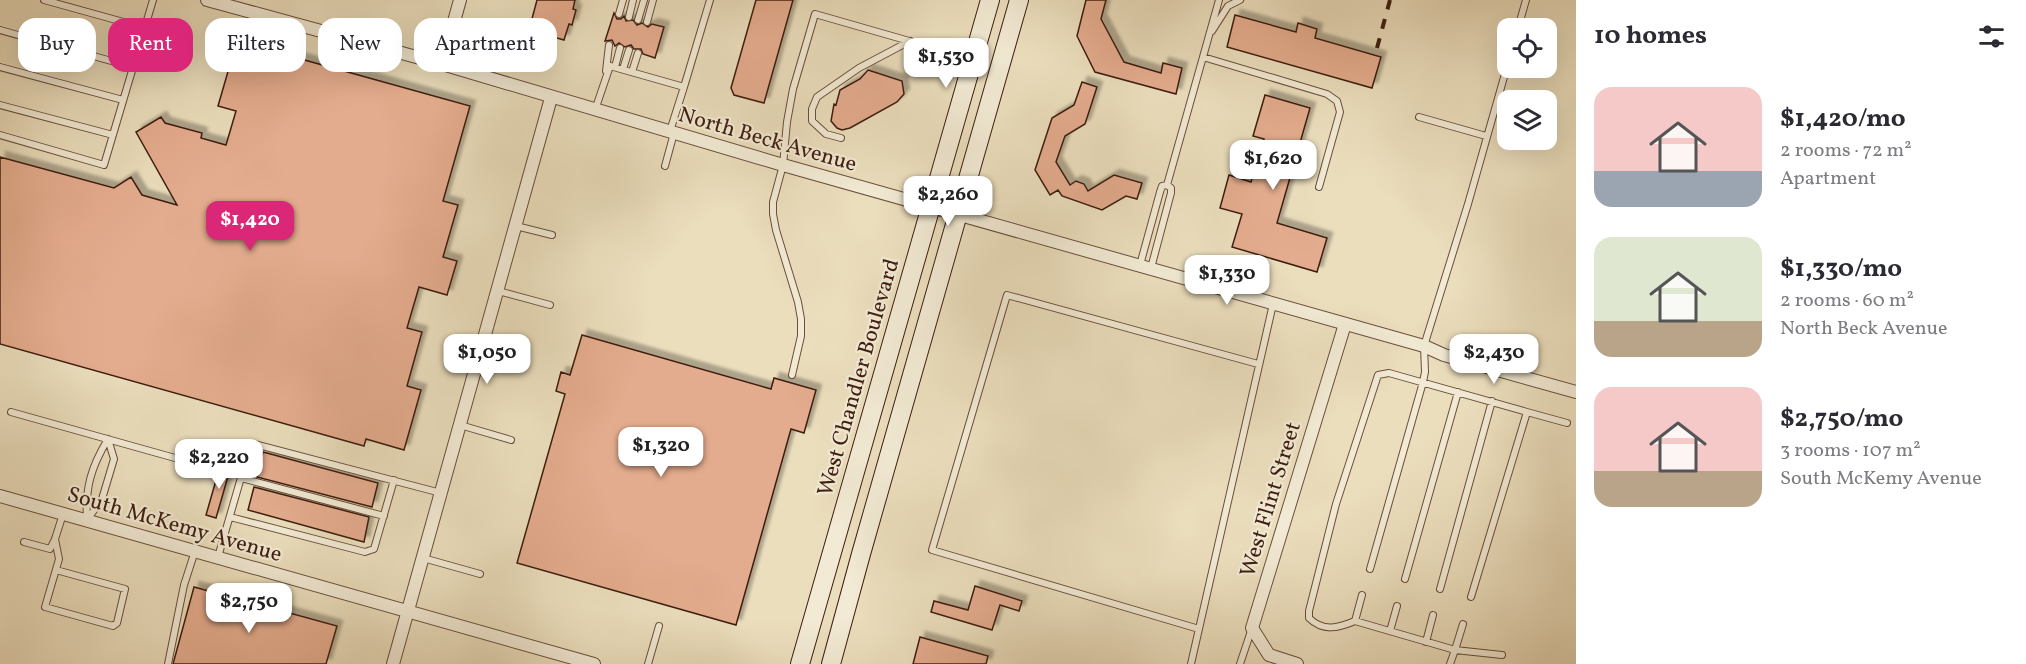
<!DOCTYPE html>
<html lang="en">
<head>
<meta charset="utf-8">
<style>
  body { margin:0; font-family:Vollkorn,serif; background:#f7f7f7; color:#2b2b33; height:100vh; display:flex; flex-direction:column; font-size:22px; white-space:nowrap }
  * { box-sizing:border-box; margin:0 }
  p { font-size:20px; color:#7c7c81 }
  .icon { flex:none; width:33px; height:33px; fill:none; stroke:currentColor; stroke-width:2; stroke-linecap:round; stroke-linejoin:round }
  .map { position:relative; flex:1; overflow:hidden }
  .panel { display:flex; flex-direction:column; background:#fff; width:450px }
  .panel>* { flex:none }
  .top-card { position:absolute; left:18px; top:18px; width:570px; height:54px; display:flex; gap:12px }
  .tools { position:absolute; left:1497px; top:18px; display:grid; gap:12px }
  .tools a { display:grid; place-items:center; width:60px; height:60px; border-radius:12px; background:#fff; box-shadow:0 6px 24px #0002; font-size:30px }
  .price { position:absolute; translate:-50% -51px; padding:0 14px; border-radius:12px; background:#fff; color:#222; font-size:20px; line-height:39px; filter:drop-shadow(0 2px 3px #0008) }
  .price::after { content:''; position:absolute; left:50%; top:36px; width:18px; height:14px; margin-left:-9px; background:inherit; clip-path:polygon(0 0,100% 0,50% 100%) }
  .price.current { background:#db2777; color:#fff }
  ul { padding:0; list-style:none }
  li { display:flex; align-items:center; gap:18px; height:150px; padding:0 18px }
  li span { display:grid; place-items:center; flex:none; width:168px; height:120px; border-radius:18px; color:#555 }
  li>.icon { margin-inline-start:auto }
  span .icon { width:72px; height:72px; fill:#fffc; stroke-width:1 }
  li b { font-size:26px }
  h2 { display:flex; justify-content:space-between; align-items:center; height:72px; padding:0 18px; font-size:26px }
  .pill { padding:0 21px; border-radius:18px; background:#fff; box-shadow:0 6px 24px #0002; font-size:21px; line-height:54px }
  .pill.current { background:#db2777; color:#fff }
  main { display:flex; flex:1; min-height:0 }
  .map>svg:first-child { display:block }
  .building { fill:#e4ac8e; stroke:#3e1e11; stroke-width:1.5; filter:url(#shadow) }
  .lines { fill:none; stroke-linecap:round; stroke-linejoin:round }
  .service-casing { stroke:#694e3c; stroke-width:8 }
  .minor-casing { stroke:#694e3c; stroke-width:14 }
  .secondary-casing { stroke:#3e1e11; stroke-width:20 }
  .service { stroke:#f2ead4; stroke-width:6 }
  .minor { stroke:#f2ead4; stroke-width:12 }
  .secondary { stroke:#f2ead4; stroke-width:18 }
  .rail { stroke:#3e1e11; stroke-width:4; stroke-dasharray:10 10; stroke-linecap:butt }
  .labels { text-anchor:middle; stroke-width:4.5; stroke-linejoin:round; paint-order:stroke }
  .street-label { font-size:22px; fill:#3e1e11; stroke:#f2ead4 }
</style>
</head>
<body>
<main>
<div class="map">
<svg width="1576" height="664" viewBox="0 0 1576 664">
  <defs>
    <filter id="shadow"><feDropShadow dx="5.5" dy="-5.5" stdDeviation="1.5" flood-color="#0004"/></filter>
  </defs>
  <rect width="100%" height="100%" fill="#ebdebd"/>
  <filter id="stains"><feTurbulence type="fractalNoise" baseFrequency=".00333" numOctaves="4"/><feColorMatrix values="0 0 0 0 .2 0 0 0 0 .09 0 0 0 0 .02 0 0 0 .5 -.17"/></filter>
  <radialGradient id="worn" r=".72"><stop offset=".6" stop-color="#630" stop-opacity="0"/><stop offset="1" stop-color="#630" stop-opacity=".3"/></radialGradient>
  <path class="building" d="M 537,0 L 575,0 L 573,9 L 576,10 L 572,25 L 569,24 L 564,40 L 529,30 Z
    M 756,0 L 793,0 L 764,103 L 734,95 L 731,88 Z
    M 1086,0 L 1106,0 L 1101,19 L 1124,62 L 1161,73 L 1163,63 L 1182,68 L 1176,94 L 1095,72 L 1077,36 Z
    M 614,13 L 617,19 L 621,19 L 624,16 L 626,21 L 633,20 L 637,25 L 642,23 L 648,27 L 652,24 L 664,27 L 655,58 L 643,54 L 641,49 L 634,49 L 631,45 L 625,47 L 619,43 L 615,46 L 612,40 L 605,41 Z
    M 1235,15 L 1296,32 L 1298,23 L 1317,29 L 1315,38 L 1381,57 L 1372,88 L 1227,47 Z
    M 236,44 L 253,48 L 254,46 L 470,106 L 443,201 L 458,205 L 443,257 L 457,261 L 447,295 L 419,287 L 407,328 L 422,332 L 407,386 L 421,390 L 404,450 L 366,439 L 364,446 L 0,344 L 0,157 L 114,188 L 131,177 L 142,195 L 177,205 L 136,132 L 161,117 L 165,123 L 202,133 L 201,138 L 226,145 L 236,111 L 218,106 Z
    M 868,70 L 902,81 L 904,94 L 897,102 L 850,128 L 842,130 L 837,128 L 831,121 L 834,104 L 836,105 L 840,90 L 860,79 Z
    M 1082,82 L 1097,87 L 1085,124 L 1065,136 L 1056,162 L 1070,185 L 1076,181 L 1084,184 L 1088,191 L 1114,175 L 1142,183 L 1137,199 L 1126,196 L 1102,210 L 1062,196 L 1058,190 L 1050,195 L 1035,170 L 1052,118 L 1074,105 Z
    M 1265,95 L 1310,108 L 1277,223 L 1327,238 L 1317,272 L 1232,247 L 1242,214 L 1220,208 L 1229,175 L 1251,182 L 1264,139 L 1253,136 Z
    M 582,335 L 771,389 L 774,378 L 816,390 L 804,433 L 791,429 L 736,625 L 517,563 L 565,394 L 556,391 L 561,372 L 570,375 Z
    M 263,452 L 378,483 L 372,507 L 257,477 Z
    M 221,463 L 231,466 L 216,518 L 206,515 Z
    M 254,487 L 369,517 L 364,542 L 248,510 Z
    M 975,586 L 1022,601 L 1019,611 L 1000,605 L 992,630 L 931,612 L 934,601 L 968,610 Z
    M 194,587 L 337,626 L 326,664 L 173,664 Z
    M 920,637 L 988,656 L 986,664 L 913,664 Z"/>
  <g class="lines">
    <defs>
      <path id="service" d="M 44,0 L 145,28
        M 619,14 L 623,0
        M 629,17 L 633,0
        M 638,20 L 644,0
        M 647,22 L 653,0
        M 1518,28 L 1526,0
        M 0,30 L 133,67
        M 1212,31 L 1228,6 L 1240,0
        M 1203,57 L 1327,94 L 1337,101 L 1340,112 L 1319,187
        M 0,67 L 123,100
        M 615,67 L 620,48
        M 623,69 L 629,50
        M 606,71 L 609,45
        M 632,72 L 638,53
        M 684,87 L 710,0
        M 0,105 L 113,135
        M 595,110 L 610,66 L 684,87 L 670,131
        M 1419,117 L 1486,136
        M 0,135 L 104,165 L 153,0
        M 841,138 L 826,134 L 812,121 L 812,109 L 817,97 L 859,68 L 910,41
        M 665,166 L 674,133
        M 1167,185 L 1219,0
        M 516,226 L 552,235
        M 1140,265 L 1160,192 L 1162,186 L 1167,185 L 1171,188 L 1171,193 L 1151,268
        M 498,291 L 550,305
        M 792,375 L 801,336 L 801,319 L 798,302 L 776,230 L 773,214 L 773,202 L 783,165 L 787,122 L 793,89 L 815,14 L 972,59
        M 11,412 L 207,467
        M 1527,412 L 1567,423
        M 460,425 L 511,440
        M 108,439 L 114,459 L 102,499 L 87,520 C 85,488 91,467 108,439 Z
        M 241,478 L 384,516
        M 230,517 L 365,552 L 374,549 L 394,480
        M 55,539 L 59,559 L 45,607 L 113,626 L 117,623 L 125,589 L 56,570
        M 24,542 L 50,549 L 55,539 L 63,514
        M 218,557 L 251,443 L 441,493
        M 423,558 L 480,574
        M 1370,569 L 1423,382 L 1425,372 L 1424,346 L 1468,204 L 1508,63
        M 1405,579 L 1458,392
        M 1440,589 L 1492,401
        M 1362,595 L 1355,621 L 1455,650 L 1450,664
        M 1355,621 C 1338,628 1323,632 1309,618 L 1309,611 L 1336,504 L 1378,375 L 1389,373 L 1527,412 L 1471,597
        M 1463,624 L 1455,650 L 1502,655
        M 1199,629 L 932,550 L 1007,295 L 1258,364
        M 1390,631 L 1397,606
        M 1426,642 L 1433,615
        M 168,664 L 184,585 L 195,551
        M 648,664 L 659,626
        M 1191,664 L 1273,304
        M 1240,664 L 1252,628"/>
      <path id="minor" d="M 207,0 L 442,64 L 783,165 L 1424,346 L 1444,355 L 1576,392
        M 442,64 L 460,0
        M 0,496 L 594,664
        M 393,664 L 551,98
        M 1297,664 L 1269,655 L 1252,628 L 1345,324"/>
      <path id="secondary" d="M 800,664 L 990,0
        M 831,664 L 861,554 L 1019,0"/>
    </defs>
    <use href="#service" class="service-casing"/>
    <use href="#minor" class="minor-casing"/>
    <use href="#secondary" class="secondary-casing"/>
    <use href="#service" class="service"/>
    <use href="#minor" class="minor"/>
    <use href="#secondary" class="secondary"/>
    <path class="rail" d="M 1377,48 L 1390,0"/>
  </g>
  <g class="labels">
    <g class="street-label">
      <text transform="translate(768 138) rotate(16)" y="8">North Beck Avenue</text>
      <text transform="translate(857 377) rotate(-74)" y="8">West Chandler Boulevard</text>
      <text transform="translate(1269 499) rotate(-73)" y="8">West Flint Street</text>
      <text transform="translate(175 523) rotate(16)" y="8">South McKemy Avenue</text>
    </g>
  </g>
  <rect width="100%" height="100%" filter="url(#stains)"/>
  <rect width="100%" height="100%" fill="url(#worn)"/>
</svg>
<div class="tools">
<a><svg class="icon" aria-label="locate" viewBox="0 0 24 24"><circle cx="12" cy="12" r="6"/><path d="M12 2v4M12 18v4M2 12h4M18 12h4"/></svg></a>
<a><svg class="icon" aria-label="layers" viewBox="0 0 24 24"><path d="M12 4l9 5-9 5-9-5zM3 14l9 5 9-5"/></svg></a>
</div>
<b class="price" style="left:946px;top:89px">$1,530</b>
<b class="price" style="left:1273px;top:191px">$1,620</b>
<b class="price" style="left:948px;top:227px">$2,260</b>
<b class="price current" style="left:250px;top:252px">$1,420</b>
<b class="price" style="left:1227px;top:306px">$1,330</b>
<b class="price" style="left:487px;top:385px">$1,050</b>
<b class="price" style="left:1494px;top:385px">$2,430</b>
<b class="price" style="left:661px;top:478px">$1,320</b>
<b class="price" style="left:219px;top:490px">$2,220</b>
<b class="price" style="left:249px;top:634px">$2,750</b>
<div class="top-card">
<a class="pill">Buy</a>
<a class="pill current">Rent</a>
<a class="pill">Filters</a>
<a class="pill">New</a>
<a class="pill">Apartment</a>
</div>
</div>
<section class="panel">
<h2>10 homes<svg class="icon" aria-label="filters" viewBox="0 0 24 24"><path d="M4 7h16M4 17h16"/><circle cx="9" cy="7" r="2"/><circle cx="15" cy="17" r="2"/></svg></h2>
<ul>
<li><span style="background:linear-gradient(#f6c9c9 70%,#9aa5b1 0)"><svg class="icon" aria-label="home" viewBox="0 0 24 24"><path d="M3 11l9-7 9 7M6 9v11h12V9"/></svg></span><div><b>$1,420/mo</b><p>2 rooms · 72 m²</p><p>Apartment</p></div></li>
<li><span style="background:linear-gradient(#dfe7d0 70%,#b9a48a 0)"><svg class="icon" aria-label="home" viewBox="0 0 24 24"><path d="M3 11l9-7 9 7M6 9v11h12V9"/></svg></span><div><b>$1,330/mo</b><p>2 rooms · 60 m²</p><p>North Beck Avenue</p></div></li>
<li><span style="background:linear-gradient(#f6c9c9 70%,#b9a48a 0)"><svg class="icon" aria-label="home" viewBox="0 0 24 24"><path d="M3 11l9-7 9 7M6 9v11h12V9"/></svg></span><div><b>$2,750/mo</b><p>3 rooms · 107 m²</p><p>South McKemy Avenue</p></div></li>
</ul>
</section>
</main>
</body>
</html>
